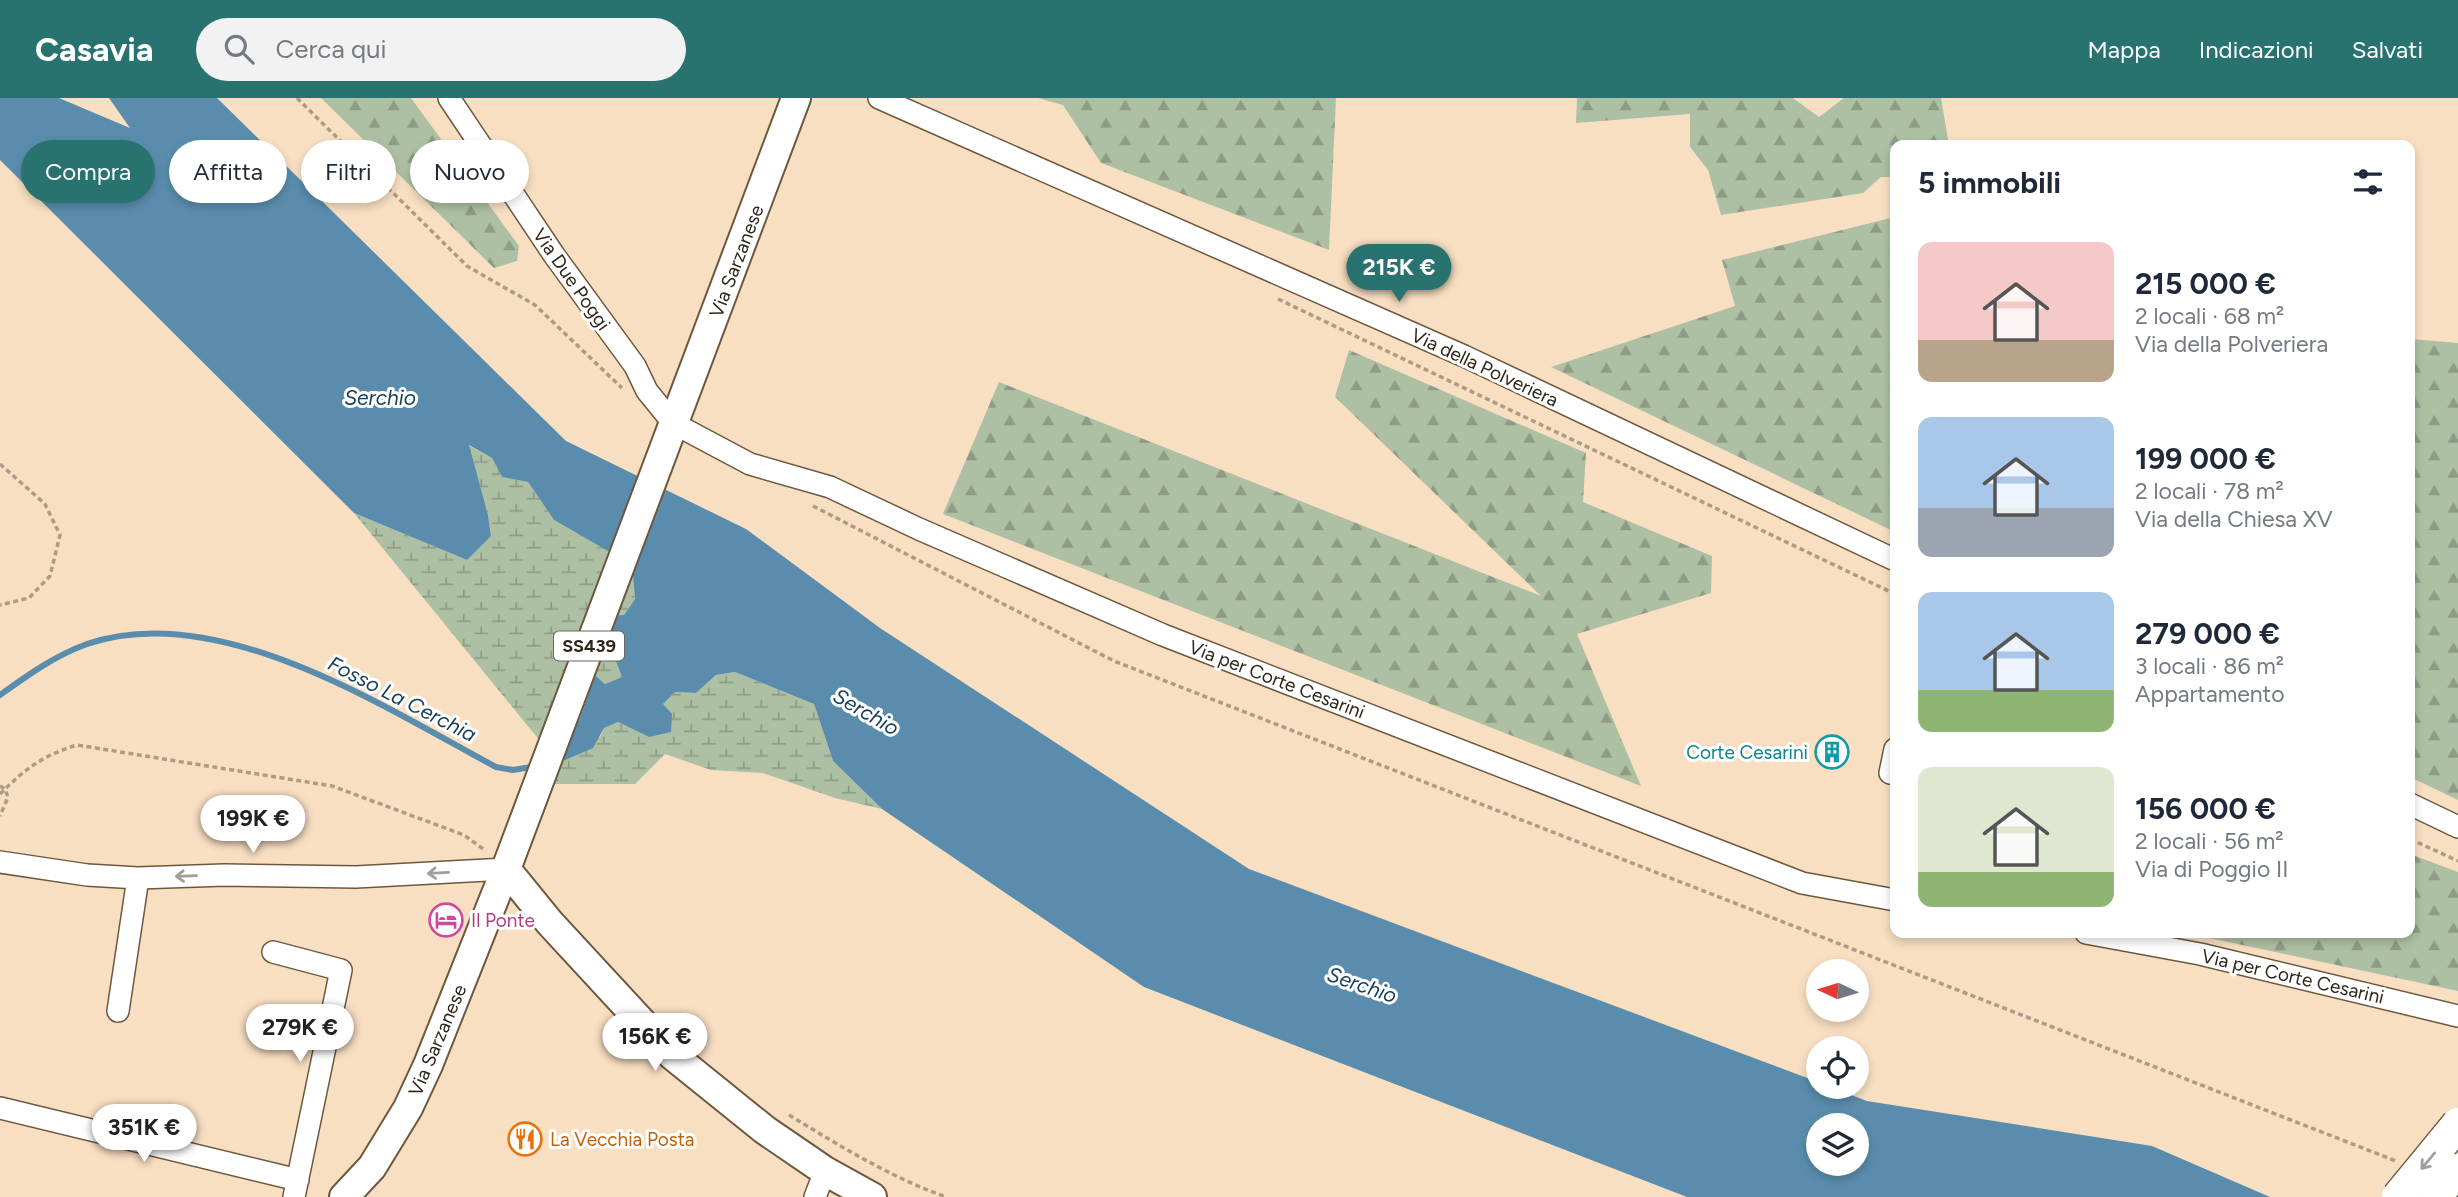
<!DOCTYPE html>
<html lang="it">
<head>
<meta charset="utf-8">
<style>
  body { margin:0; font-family:Figtree,sans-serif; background:#f2f2f3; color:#1f2937; height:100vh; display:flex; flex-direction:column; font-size:26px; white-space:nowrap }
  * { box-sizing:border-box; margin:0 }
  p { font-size:23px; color:#747a83 }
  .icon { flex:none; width:38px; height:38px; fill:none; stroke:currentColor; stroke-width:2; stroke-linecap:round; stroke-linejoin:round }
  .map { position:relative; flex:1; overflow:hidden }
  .details { position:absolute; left:1890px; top:42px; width:525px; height:798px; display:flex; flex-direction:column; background:#fff; border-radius:14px; box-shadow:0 4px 10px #0003 }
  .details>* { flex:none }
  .top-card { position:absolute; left:21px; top:42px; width:665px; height:63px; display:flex; gap:14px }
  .needle { width:46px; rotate:274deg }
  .controls { position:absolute; left:1806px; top:861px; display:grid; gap:14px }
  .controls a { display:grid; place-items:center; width:63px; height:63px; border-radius:50%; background:#fff; box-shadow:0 4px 10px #0003; font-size:35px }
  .price { position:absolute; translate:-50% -60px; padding:0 16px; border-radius:24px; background:#fff; color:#222; font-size:23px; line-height:46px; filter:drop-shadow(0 2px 4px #0008) }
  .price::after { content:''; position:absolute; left:50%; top:42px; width:21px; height:16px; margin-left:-10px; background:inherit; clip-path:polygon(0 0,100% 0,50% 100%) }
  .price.current { background:#287270; color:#fff }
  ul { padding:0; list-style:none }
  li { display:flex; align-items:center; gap:21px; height:175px; padding:0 28px }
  li span { display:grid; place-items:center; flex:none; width:196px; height:140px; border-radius:14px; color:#555 }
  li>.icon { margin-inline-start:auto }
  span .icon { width:84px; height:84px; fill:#fffc; stroke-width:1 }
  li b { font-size:30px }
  h2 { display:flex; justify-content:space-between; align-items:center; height:84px; padding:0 28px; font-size:30px }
  .chip { padding:0 24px; border-radius:32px; background:#fff; box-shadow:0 4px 10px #0003; font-size:24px; line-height:63px }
  .chip.current { background:#287270; color:#fff }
  header { display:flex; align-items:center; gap:42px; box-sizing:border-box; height:98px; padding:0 35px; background:#287270; color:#fff }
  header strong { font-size:33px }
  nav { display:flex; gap:38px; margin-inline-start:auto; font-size:24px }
  .search { width:490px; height:63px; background:#f2f2f3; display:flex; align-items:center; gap:18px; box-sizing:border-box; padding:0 24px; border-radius:38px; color:#747a83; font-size:26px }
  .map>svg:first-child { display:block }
  .forest { fill:url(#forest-firs) }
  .wetland { fill:url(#wetland-marsh) }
  .water { fill:#5a8dad; fill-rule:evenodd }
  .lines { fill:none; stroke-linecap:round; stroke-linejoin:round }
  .stream { stroke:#5a8dad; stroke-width:6 }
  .minor-casing { stroke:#6d583f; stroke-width:24 }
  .major-casing { stroke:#6d583f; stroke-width:32 }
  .path { stroke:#ae9b85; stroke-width:3.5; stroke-dasharray:5 3.5; stroke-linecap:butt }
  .minor { stroke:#fff; stroke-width:21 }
  .major { stroke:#fff; stroke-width:28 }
  .highway-bridge-casing { stroke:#6d583f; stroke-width:35; stroke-linecap:butt }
  .highway-bridge { stroke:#fff; stroke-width:32 }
  .oneway { stroke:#a19d98 }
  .labels { text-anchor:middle; stroke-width:6; stroke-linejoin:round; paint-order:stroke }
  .shield { fill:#fff; stroke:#6d675f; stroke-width:2 }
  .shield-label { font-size:18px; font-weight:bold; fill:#2f261b }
  .street-label { font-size:19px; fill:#2f261b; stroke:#fff }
  .culture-label { font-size:19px; fill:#0d838f; stroke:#fff; text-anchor:end }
  .hotel-label { font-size:19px; fill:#b23c85; stroke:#fff; text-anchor:start }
  .food-label { font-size:19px; fill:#c56008; stroke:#fff; text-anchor:start }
  .water-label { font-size:21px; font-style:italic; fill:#164158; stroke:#fff }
</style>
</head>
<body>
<header>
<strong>Casavia</strong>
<div class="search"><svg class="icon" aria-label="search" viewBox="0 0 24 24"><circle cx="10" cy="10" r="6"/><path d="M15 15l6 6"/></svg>Cerca qui</div>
<nav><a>Mappa</a><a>Indicazioni</a><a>Salvati</a></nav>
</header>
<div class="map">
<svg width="2458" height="1099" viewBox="0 0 2458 1099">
  <defs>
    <pattern id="forest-firs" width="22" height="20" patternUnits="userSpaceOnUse" patternTransform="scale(1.75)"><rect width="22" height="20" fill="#aec0a4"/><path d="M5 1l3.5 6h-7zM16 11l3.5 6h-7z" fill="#8e9c85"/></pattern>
    <pattern id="wetland-marsh" width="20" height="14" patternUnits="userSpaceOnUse" patternTransform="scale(1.75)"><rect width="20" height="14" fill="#aec0a4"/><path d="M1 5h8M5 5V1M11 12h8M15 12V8" fill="none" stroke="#8e9c85"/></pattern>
  </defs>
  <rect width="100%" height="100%" fill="#f8dfc2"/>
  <path class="forest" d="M 321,0 L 411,0 L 519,148 L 517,163 L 494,170 Z
    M 1038,0 L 1336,0 L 1329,152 L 1101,65 L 1063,7 Z
    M 1577,0 L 1793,0 L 1819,19 L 1844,0 L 1941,0 L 1949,47 L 1895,47 L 1895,79 L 1881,79 L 1863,95 L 1721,117 L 1708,72 L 1690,49 L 1690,16 L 1576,25 Z
    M 1895,119 L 1895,434 L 1551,269 L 1735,208 L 1722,162 Z
    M 2410,241 L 2458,245 L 2458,702 L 2410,679 Z
    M 1349,252 L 1586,355 L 1583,404 L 1712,458 L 1711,495 L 1577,536 L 1641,688 L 943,416 L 999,284 L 1541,498 L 1335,299 Z
    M 2410,756 L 2458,774 L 2458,893 L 2186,835 L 2410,835 Z"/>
  <path class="wetland" d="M 468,347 L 492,360 L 502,379 L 528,384 L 554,422 L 632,467 L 635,501 L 624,517 L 604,518 L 604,532 L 622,579 L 605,586 L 580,564 L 581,586 L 588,598 L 579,623 L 557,611 L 600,639 L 604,630 L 618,624 L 649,639 L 663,606 L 675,594 L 696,595 L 716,577 L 735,574 L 814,606 L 833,663 L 882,711 L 835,700 L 763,675 L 711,672 L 665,656 L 635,686 L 554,686 L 558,665 L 354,415 L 467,462 L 491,437 L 488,417 Z"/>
  <path class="water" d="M 0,0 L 59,0 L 130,30 L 109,0 L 217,0 L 566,343 L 746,431 L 880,530 L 1249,771 L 1818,984 L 1818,989 L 1830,989 L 1867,1003 L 2152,1048 L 2270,1099 L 1687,1099 L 1144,889 L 882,711 L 833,663 L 814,606 L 735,574 L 716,577 L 696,595 L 675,594 L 663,606 L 672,616 L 671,634 L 649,639 L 618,624 L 604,630 L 593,650 L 558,665 L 556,611 L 579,623 L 588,598 L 581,586 L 579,563 L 605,586 L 622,579 L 604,532 L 603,518 L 624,517 L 635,501 L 632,467 L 554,422 L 528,384 L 502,379 L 492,360 L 469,347 L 488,417 L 491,438 L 467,462 L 354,415 L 0,62 ZM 1818,1027 L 1857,1027 L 1857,1066 L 1818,1066 Z"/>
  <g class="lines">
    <path class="stream" d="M 0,597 C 28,577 54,558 87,546 C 218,501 384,609 496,669 L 513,672 L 537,668"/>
    <defs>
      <path id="minor" d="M 449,0 L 554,157 L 635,268 L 647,293 L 673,325 L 750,366 L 830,389 L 919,431 L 1163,537 L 1802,785 L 1895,802
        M 879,0 L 1464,258 L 1895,462
        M 1890,675 L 1895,651
        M 2410,706 L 2458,729
        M 0,764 L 87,777 L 138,780 L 224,777 L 356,779 L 506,771
        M 2086,835 L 2200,856 L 2458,918
        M 273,854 L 341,872 L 294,1099
        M 118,913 L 138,780
        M 0,1010 L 298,1082
        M 815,1099 L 825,1073"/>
      <path id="major" d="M 506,771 L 550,825 L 672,957 L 765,1032 L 825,1073 L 872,1099
        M 344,1099 L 372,1069 L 408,1010 L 428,967 L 506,771 L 796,0"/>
    </defs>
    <use href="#minor" class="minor-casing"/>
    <use href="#major" class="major-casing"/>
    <path class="path" d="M 297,0 L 467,168 L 535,207 L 622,290
      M 1278,201 L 1895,496
      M 0,366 L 45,406 L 60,437 L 50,478 L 29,500 L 0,507
      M 813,408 L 1114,563 L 2396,1063
      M 0,688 L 5,691 L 8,699 L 0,718
      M 0,696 C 26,670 42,658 77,647 L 332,688 L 464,737 L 486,753
      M 2410,741 L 2458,763
      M 789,1017 C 840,1048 890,1079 946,1099"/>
    <use href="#minor" class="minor"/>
    <use href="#major" class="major"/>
    <defs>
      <path id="highway-bridge" d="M 2398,1099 L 2458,1026
        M 2435,1099 L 2458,1072"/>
    </defs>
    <use href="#highway-bridge" class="highway-bridge-casing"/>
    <use href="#highway-bridge" class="highway-bridge"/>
  </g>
  <defs><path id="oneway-shaft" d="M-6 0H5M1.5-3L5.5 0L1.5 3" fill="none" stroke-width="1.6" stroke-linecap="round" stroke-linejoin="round" transform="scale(1.75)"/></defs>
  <g class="oneway">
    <use href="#oneway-shaft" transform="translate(438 775) rotate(177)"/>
    <use href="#oneway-shaft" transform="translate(186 778) rotate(178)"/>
    <use href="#oneway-shaft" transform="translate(2428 1063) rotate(130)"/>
  </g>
  <defs>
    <symbol id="building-ring" viewBox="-11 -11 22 22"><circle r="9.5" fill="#fff" stroke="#0f9aa8" stroke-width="1.5"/><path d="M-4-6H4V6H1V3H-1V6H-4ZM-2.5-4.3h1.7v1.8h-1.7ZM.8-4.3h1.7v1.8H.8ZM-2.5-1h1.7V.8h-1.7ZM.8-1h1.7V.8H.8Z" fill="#0f9aa8"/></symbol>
    <symbol id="hotel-ring" viewBox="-11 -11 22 22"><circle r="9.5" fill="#fff" stroke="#d1479c" stroke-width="1.5"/><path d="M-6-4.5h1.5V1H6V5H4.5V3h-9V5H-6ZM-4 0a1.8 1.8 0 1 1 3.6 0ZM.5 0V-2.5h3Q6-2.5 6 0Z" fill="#d1479c"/></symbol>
    <symbol id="restaurant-ring" viewBox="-11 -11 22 22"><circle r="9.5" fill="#fff" stroke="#e8710a" stroke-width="1.5"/><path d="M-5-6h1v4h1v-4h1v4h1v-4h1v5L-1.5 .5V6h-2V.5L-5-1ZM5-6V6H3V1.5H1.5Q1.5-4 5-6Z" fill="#e8710a"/></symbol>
  </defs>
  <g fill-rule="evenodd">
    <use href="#building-ring" x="1813" y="635" width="38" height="38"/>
    <use href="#hotel-ring" x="427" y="803" width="38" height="38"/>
    <use href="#restaurant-ring" x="506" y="1022" width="38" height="38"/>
  </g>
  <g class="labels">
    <rect class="shield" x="554" y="533.5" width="70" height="29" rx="5"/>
    <g class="shield-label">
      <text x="589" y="554">SS439</text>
    </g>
    <g class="street-label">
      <text transform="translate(736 163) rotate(-69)" y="7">Via Sarzanese</text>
      <text transform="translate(572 181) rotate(55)" y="7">Via Due Poggi</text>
      <text transform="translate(1485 269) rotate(25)" y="7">Via della Polveriera</text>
      <text transform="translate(1277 581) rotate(21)" y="7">Via per Corte Cesarini</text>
      <text transform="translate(2293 878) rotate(13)" y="7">Via per Corte Cesarini</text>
      <text transform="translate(437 942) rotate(-67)" y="7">Via Sarzanese</text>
    </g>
    <g class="culture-label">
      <text x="1808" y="661">Corte Cesarini</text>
    </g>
    <g class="hotel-label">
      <text x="471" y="829">Il Ponte</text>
    </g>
    <g class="food-label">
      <text x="550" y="1048">La Vecchia Posta</text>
    </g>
    <g class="water-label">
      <text x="380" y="307">Serchio</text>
      <text transform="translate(402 601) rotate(27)" y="7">Fosso La Cerchia</text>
      <text transform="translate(866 614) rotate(30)" y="7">Serchio</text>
      <text transform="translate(1362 887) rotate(19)" y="7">Serchio</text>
    </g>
  </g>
</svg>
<div class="controls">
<a><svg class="needle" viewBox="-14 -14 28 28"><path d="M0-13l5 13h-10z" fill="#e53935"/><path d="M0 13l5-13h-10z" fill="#747a83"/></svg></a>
<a><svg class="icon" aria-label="locate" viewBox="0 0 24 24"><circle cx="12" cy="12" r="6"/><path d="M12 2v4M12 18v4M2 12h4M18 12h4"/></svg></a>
<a><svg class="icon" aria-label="layers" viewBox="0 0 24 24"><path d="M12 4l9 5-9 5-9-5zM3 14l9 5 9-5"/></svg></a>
</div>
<b class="price current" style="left:1399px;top:206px">215K €</b>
<b class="price" style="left:253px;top:757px">199K €</b>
<b class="price" style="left:300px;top:966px">279K €</b>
<b class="price" style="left:655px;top:975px">156K €</b>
<b class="price" style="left:144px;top:1066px">351K €</b>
<div class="top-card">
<a class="chip current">Compra</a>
<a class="chip">Affitta</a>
<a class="chip">Filtri</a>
<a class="chip">Nuovo</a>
</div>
<section class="details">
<h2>5 immobili<svg class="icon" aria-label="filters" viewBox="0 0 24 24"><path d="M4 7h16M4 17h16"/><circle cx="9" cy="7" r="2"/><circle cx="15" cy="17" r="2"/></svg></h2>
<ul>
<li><span style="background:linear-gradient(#f6c9c9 70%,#b9a48a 0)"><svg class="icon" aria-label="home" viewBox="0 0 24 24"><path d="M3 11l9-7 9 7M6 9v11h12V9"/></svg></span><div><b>215 000 €</b><p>2 locali · 68 m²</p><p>Via della Polveriera</p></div></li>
<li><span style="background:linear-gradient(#a9c7e8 65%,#9aa5b1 0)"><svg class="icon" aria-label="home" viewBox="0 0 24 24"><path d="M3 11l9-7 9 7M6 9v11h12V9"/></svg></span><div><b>199 000 €</b><p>2 locali · 78 m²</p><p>Via della Chiesa XV</p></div></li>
<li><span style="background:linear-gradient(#a9c7e8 70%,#8fb573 0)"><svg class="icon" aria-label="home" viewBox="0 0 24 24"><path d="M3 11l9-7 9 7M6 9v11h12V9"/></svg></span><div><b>279 000 €</b><p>3 locali · 86 m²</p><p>Appartamento</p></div></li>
<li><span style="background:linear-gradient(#dfe7d0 75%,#8fb573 0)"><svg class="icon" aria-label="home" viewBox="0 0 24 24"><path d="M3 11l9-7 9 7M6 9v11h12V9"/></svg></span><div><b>156 000 €</b><p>2 locali · 56 m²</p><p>Via di Poggio II</p></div></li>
</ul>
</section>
</div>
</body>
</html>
